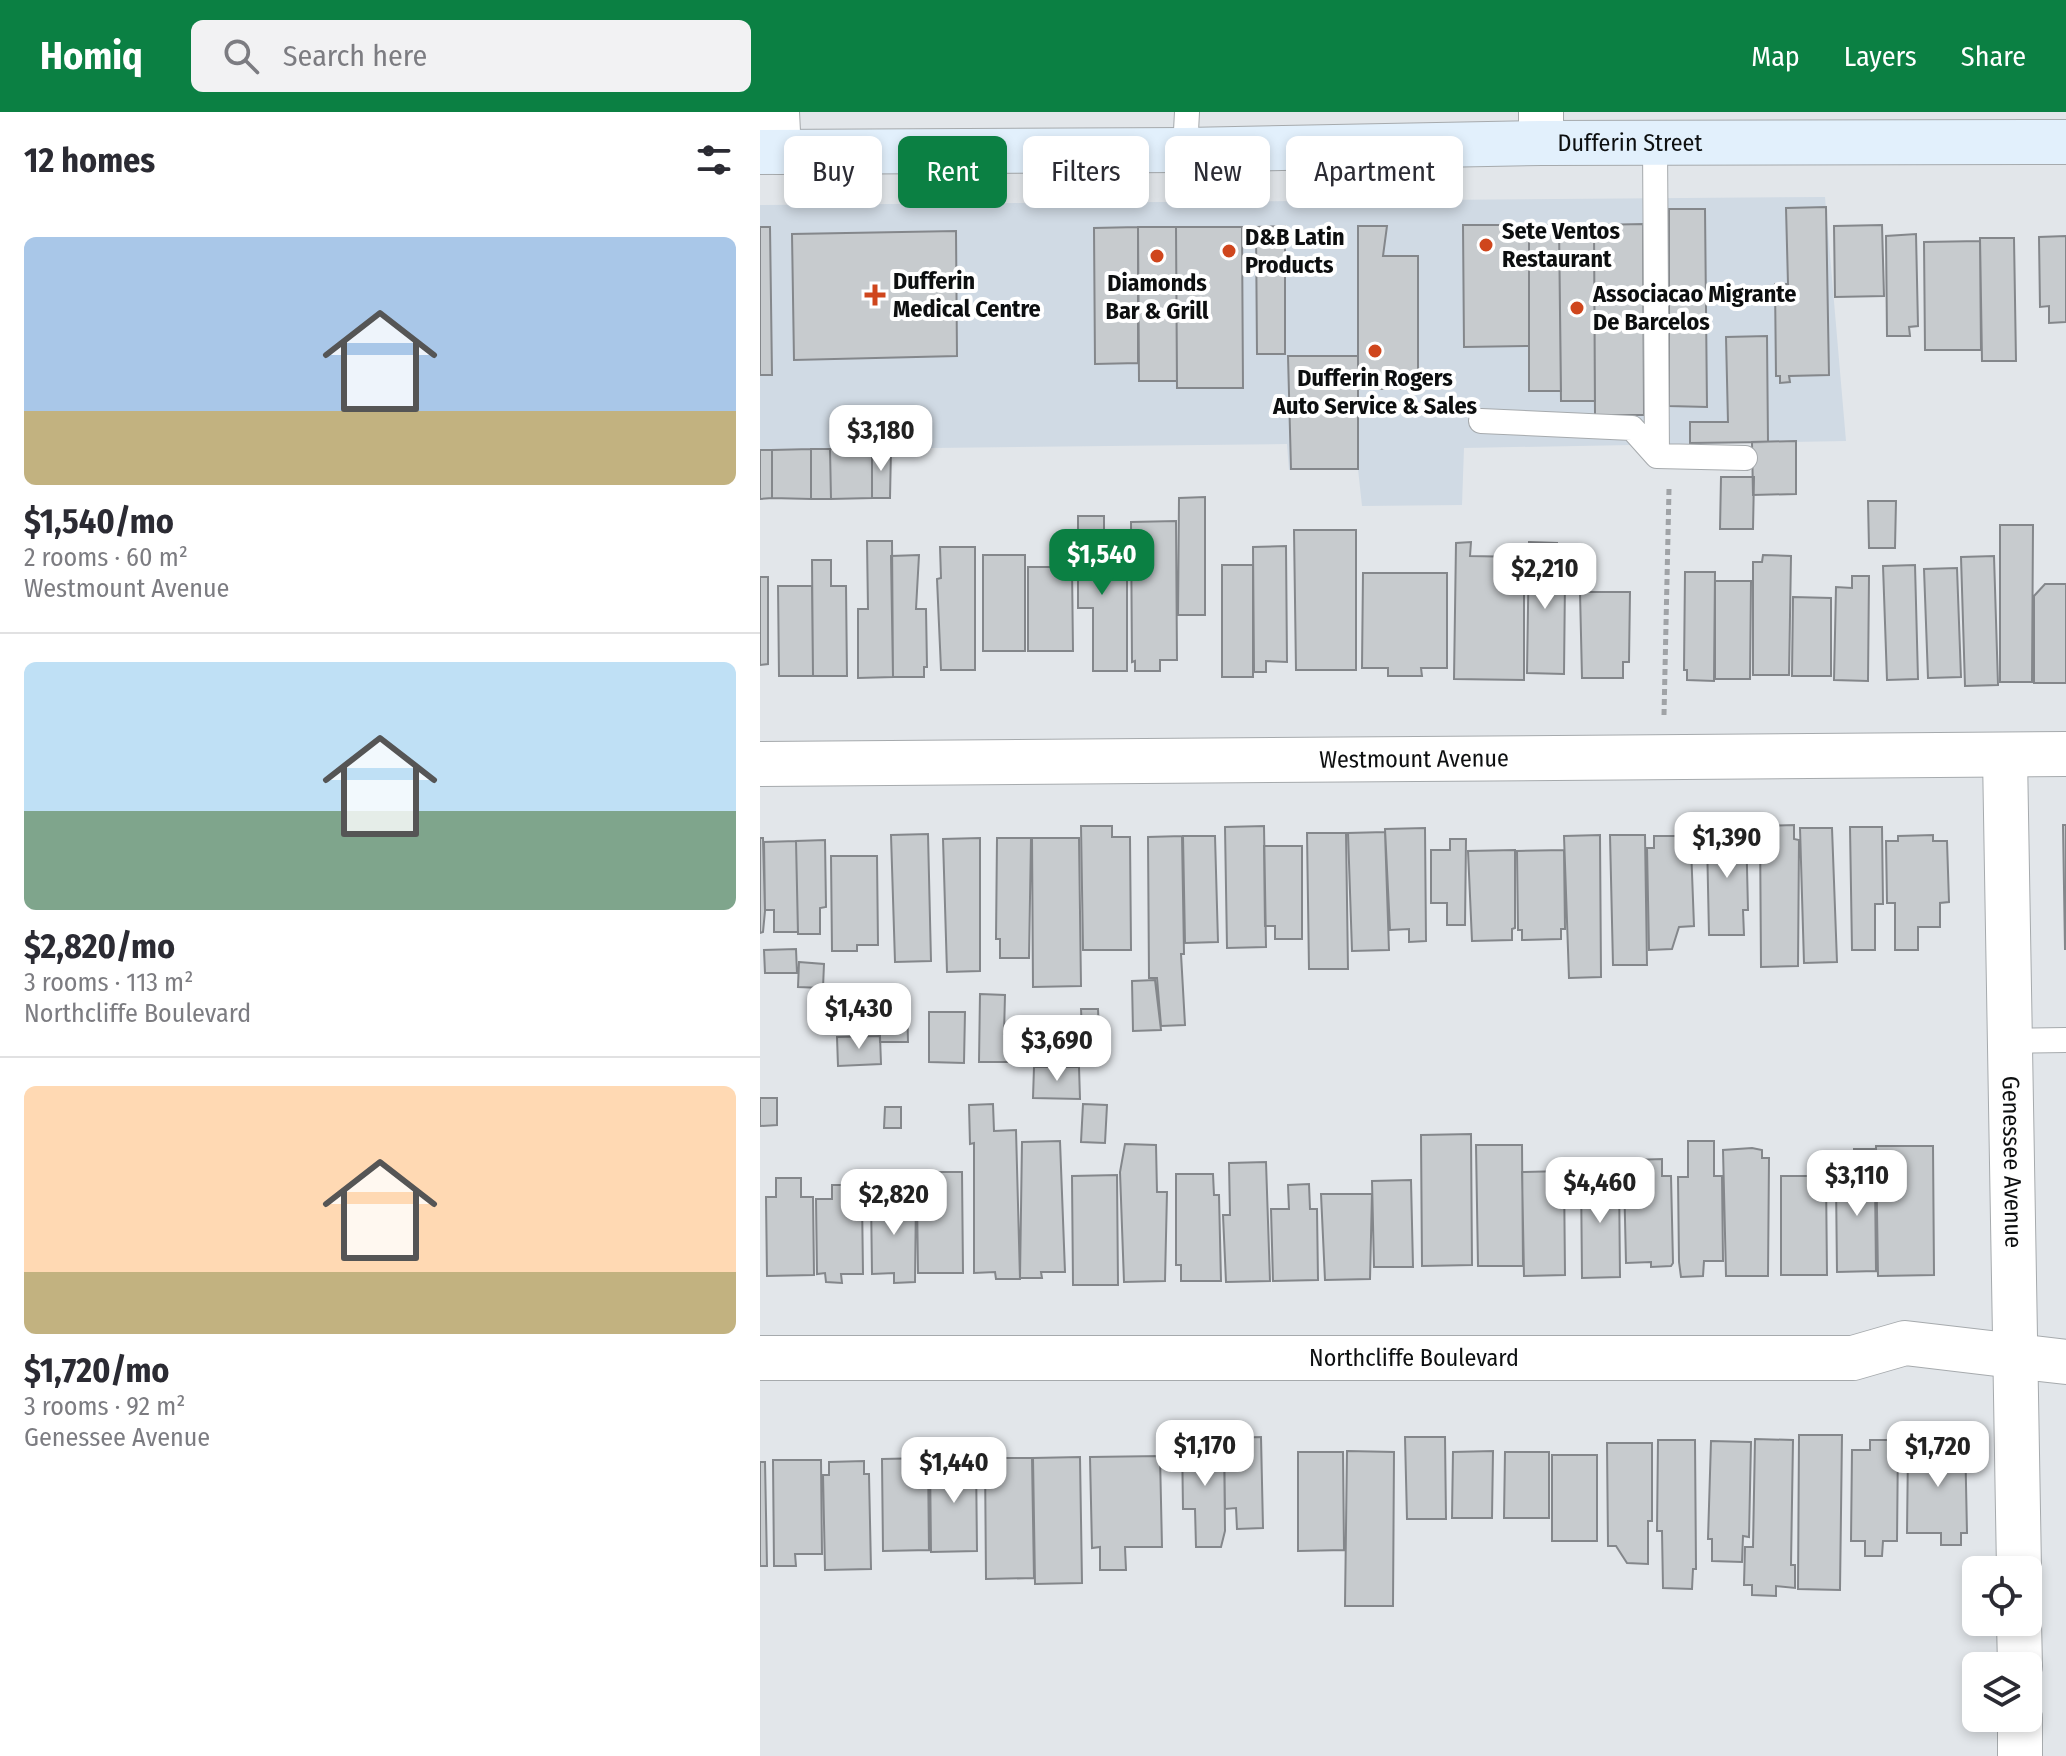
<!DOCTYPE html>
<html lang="en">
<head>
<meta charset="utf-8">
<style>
  body { margin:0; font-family:"Fira Sans Condensed",sans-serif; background:#f2f2f3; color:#2b2b33; height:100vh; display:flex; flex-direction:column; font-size:30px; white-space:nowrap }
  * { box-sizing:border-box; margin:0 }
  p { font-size:26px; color:#7c7c81 }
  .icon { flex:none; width:44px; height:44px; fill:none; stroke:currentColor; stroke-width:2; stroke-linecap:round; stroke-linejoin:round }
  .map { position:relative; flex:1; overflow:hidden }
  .details { display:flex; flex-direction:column; background:#fff; width:760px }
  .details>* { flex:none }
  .guide { position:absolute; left:24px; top:24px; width:760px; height:72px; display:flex; gap:16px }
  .controls { position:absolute; left:1202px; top:1444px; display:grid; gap:16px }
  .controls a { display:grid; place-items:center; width:80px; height:80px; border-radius:12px; background:#fff; box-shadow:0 4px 12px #0003; font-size:40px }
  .price { position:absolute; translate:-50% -68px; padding:0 18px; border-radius:16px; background:#fff; color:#222; font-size:26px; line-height:52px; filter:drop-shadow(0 2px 4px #0008) }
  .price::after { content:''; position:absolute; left:50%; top:48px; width:24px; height:18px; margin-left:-12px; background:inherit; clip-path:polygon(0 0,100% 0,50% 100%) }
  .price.current { background:#0b8043; color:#fff }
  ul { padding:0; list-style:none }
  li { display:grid; align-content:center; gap:16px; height:424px; padding:0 24px }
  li+li { border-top:2px solid #e1e1e2 }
  li span { display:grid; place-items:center; height:248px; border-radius:12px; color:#555 }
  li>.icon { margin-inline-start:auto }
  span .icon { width:144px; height:144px; fill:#fffc; stroke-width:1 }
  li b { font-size:34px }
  h2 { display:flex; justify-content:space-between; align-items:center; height:96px; padding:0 24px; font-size:34px }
  .pill { padding:0 28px; border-radius:12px; background:#fff; box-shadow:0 4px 12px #0003; font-size:28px; line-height:72px }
  .pill.current { background:#0b8043; color:#fff }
  header { display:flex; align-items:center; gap:48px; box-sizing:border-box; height:112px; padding:0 40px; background:#0b8043; color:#fff }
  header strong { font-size:38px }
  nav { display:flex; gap:44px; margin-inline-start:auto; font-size:28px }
  .search { width:560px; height:72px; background:#f2f2f3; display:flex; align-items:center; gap:20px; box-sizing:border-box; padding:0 28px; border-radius:12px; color:#7c7c81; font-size:30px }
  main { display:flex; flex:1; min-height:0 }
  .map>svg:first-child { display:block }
  .built { fill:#d0dae4 }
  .building { fill:#c7cbce; stroke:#84878b; stroke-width:2 }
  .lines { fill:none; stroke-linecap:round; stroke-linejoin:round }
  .service-casing { stroke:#a6aaad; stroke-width:26 }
  .minor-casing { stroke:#a6aaad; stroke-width:46 }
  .secondary-casing { stroke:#a6aaad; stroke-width:46 }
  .path { stroke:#a0a3a6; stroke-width:5; stroke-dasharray:6 4; stroke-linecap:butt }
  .service { stroke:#fff; stroke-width:24 }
  .minor { stroke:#fff; stroke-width:44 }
  .secondary { stroke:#e2f0fc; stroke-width:44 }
  .poi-dot { fill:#cf461d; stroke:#fff; stroke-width:3 }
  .labels { text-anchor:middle; stroke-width:8; stroke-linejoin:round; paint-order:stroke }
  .street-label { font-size:24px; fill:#0d0f10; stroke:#fff }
  .poi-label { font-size:24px; font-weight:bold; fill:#0d0f10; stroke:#fff; text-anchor:start }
</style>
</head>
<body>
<header>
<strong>Homiq</strong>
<div class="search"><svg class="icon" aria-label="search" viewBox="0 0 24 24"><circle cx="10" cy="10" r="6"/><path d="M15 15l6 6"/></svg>Search here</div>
<nav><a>Map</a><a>Layers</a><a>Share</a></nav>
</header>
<main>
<section class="details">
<h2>12 homes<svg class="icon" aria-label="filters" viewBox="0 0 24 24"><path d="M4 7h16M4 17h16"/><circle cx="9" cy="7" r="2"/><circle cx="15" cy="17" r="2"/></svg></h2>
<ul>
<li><span style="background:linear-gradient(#a9c7e8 70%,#c2b280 0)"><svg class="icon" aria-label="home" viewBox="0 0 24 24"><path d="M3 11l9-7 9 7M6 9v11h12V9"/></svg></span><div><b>$1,540/mo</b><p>2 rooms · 60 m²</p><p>Westmount Avenue</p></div></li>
<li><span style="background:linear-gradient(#bfe0f5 60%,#7fa58c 0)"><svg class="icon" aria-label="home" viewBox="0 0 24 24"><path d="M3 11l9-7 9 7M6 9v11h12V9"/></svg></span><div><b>$2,820/mo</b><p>3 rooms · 113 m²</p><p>Northcliffe Boulevard</p></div></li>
<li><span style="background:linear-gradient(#ffd9b3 75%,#c2b280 0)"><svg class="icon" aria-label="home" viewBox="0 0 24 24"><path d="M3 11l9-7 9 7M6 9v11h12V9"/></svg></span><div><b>$1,720/mo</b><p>3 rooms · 92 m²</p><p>Genessee Avenue</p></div></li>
</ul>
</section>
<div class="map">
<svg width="1306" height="1644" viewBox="0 0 1306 1644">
  <rect width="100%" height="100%" fill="#e2e6ea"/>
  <path class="built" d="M 1065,85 L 1086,329 L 704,336 L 702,393 L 602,394 L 598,357 L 529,358 L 527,332 L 0,338 L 0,93 Z"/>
  <path class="building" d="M 1066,95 L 1069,263 L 1029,264 L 1030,270 L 1020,271 L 1020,264 L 1016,264 L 1015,172 L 1028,172 L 1026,96 Z
    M 909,97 L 945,97 L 947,295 L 909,294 Z
    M 883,112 L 884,303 L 835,303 L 834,113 Z
    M 703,113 L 769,113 L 769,234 L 704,235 Z
    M 769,113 L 799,113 L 801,279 L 769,279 Z
    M 799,113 L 834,113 L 835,289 L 801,289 Z
    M 1122,113 L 1124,184 L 1075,185 L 1074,114 Z
    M 525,114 L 525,242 L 497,242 L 496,115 Z
    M 598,114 L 627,114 L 623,144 L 658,144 L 658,277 L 598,277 Z
    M 0,115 L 10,115 L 12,263 L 0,263 Z
    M 378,115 L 378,251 L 335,252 L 334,116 Z
    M 378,115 L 416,115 L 417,269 L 379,269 Z
    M 416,115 L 482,115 L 483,276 L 417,276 Z
    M 196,119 L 197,244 L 34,248 L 32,122 Z
    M 1156,122 L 1158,214 L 1149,215 L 1150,224 L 1127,224 L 1126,124 Z
    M 1306,124 L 1306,210 L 1289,211 L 1289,194 L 1280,195 L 1279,125 Z
    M 1220,126 L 1254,126 L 1256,249 L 1222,249 Z
    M 1220,129 L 1221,238 L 1165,238 L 1164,130 Z
    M 1007,224 L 1008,330 L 930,331 L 930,310 L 968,310 L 966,225 Z
    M 528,244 L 598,244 L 598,357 L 531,357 Z
    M 1036,329 L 1036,382 L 993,383 L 992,330 Z
    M 51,337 L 70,337 L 71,387 L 51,387 Z
    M 51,337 L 51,387 L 12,386 L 12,338 Z
    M 70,337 L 112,337 L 112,386 L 71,387 Z
    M 112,337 L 131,337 L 130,386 L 112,386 Z
    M 0,338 L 12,338 L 12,386 L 0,387 Z
    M 961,365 L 994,365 L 993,417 L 960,417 Z
    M 445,385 L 445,503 L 418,503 L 419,386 Z
    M 1108,389 L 1136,389 L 1135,436 L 1109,436 Z
    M 318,404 L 344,404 L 344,461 L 367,460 L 367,559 L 333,559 L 333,496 L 318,496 Z
    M 416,409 L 417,548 L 400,548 L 400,559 L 375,559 L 375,549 L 372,550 L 371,410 Z
    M 1240,413 L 1273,413 L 1272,570 L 1240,570 Z
    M 534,418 L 596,418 L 596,558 L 536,558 Z
    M 107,429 L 132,429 L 133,565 L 98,566 L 98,497 L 108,497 Z
    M 711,430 L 710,444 L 764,445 L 764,568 L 694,567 L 696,431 Z
    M 769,430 L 797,431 L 797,467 L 805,468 L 804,562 L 767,561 Z
    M 526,434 L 527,550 L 506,549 L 506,560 L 494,560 L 493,435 Z
    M 180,435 L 215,435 L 215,558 L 181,558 L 177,467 L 181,466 Z
    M 159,443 L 156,497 L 166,497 L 167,555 L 164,555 L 164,565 L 133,565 L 131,444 Z
    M 223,443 L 265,443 L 265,539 L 223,539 Z
    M 1003,443 L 1031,444 L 1029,563 L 993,563 L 993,450 L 1002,450 Z
    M 1234,444 L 1238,573 L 1205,574 L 1201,445 Z
    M 52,448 L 71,448 L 71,474 L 86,474 L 87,564 L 53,564 Z
    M 462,453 L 493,453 L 493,565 L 462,565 Z
    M 1155,453 L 1158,567 L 1127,568 L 1123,454 Z
    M 268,455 L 312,455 L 313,539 L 268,539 Z
    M 1197,456 L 1201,565 L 1168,566 L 1164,457 Z
    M 925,460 L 955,460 L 954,569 L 927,568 L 927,558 L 924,558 Z
    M 603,461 L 687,461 L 687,556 L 661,556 L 662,564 L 628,564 L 628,556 L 602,556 Z
    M 1092,464 L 1109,464 L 1108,569 L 1074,568 L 1076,475 L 1092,476 Z
    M 0,465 L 8,465 L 8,552 L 0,553 Z
    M 955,469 L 991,469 L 990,567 L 955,567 Z
    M 1285,472 L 1306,472 L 1306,571 L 1274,571 L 1274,484 Z
    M 18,474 L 52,474 L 53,564 L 19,564 Z
    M 820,480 L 870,480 L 869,550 L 863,550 L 863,566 L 822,566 Z
    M 1033,485 L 1071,486 L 1071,564 L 1032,564 Z
    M 1034,713 L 1034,727 L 1039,728 L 1038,854 L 1001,855 L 1000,714 Z
    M 1303,713 L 1306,713 L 1306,837 L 1305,837 Z
    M 321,714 L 352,714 L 352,725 L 370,725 L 371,838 L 323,838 Z
    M 504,714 L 506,835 L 467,836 L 465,715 Z
    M 951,714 L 986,714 L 988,798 L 983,798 L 984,823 L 949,823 L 947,727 L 951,728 Z
    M 1090,715 L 1122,715 L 1123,792 L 1115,792 L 1115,838 L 1092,838 Z
    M 665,716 L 666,829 L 649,830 L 649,817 L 630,818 L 625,717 Z
    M 1040,716 L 1072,716 L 1077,850 L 1044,851 Z
    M 625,720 L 629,838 L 592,839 L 588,721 Z
    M 547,721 L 586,721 L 588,857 L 549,857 Z
    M 168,722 L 171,849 L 135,850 L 131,723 Z
    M 840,723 L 841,865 L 809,866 L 804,724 Z
    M 850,723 L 885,723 L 887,853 L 853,853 Z
    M 1173,723 L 1173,729 L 1187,729 L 1189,790 L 1180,791 L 1180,815 L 1158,815 L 1158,838 L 1135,838 L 1135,791 L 1127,791 L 1126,729 L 1138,729 L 1138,724 Z
    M 422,724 L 424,842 L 421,842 L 425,913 L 401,914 L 397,866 L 389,866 L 388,725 Z
    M 423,724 L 455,724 L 458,830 L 425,831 Z
    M 894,724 L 924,724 L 925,735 L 931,735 L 934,814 L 919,815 L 912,837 L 889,838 L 887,736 L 894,736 Z
    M 0,726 L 3,726 L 5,799 L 3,820 L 0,821 Z
    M 220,726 L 220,859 L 187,860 L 183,727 Z
    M 237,726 L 271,726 L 269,846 L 240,846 L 240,827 L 236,827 Z
    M 272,726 L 319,726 L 321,874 L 273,875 Z
    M 690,727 L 706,727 L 705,813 L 687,813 L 687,791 L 671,791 L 671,738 L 690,738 Z
    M 65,728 L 66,795 L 60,796 L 60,822 L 38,822 L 36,729 Z
    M 36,729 L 38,820 L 14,820 L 14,798 L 5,798 L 4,730 Z
    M 504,734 L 542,734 L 542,827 L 515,827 L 515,814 L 505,814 Z
    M 755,738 L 755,816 L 752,817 L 752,828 L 712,829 L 708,739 Z
    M 804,738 L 805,817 L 801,817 L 801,827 L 762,828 L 762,818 L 758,818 L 757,739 Z
    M 71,744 L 117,744 L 118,833 L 97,833 L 97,839 L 72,839 Z
    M 36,837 L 37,861 L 5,861 L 4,838 Z
    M 39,850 L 64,852 L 63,876 L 38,875 Z
    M 395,868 L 401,918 L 373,919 L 372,869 Z
    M 220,882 L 245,883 L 244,922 L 250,922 L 250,950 L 219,950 Z
    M 119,888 L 147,888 L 148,930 L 120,930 Z
    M 321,897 L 338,897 L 339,918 L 322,919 Z
    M 169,900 L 205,900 L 204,951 L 169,950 Z
    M 299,918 L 322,919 L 321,954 L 272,953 L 272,930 L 300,931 Z
    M 330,922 L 344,926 L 344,946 L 322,946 L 322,926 L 329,926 Z
    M 120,924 L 121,952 L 78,954 L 77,925 Z
    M 274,955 L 319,955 L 320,987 L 273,986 Z
    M 0,986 L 17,986 L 17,1013 L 0,1014 Z
    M 233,992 L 234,1019 L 256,1018 L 260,1167 L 236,1167 L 235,1160 L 214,1161 L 214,1031 L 210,1032 L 209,993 Z
    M 323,992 L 347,993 L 345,1031 L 321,1030 Z
    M 125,995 L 141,995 L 141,1016 L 124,1016 Z
    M 711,1022 L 712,1153 L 662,1154 L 661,1023 Z
    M 300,1029 L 305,1160 L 281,1160 L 282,1166 L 260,1166 L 262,1030 Z
    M 928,1029 L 954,1029 L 954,1064 L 962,1064 L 963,1149 L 944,1149 L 943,1164 L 921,1165 L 919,1150 L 918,1065 L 928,1065 Z
    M 365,1032 L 396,1033 L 397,1080 L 407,1080 L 405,1169 L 364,1170 L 360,1060 Z
    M 716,1033 L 762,1033 L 763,1154 L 718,1154 Z
    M 1116,1034 L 1173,1034 L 1174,1163 L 1118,1164 Z
    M 992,1036 L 1002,1038 L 1002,1046 L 1009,1046 L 1008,1164 L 966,1164 L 963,1038 Z
    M 1094,1037 L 1114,1037 L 1110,1069 L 1115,1069 L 1116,1159 L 1077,1160 L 1076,1070 L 1093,1070 Z
    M 902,1047 L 902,1064 L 911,1064 L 913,1151 L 911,1154 L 891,1155 L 891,1150 L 866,1151 L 864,1064 L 874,1064 L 873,1048 Z
    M 506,1050 L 510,1169 L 466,1170 L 463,1103 L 470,1103 L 469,1051 Z
    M 804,1059 L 805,1163 L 764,1164 L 762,1060 Z
    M 162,1060 L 202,1060 L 203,1161 L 158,1161 L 157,1085 L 162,1084 Z
    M 821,1061 L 859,1061 L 860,1165 L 822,1166 Z
    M 416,1062 L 453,1062 L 454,1083 L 459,1083 L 461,1169 L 421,1169 L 421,1153 L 416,1153 Z
    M 357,1063 L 358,1173 L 313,1173 L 312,1064 Z
    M 1021,1064 L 1066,1064 L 1067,1163 L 1021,1163 Z
    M 16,1066 L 41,1066 L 41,1085 L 53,1085 L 54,1163 L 7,1164 L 6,1085 L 16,1085 Z
    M 651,1068 L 653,1155 L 614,1155 L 612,1069 Z
    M 549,1072 L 550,1097 L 557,1097 L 558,1168 L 513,1169 L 511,1097 L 529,1097 L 528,1073 Z
    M 72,1073 L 99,1073 L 99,1086 L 102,1086 L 103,1162 L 81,1162 L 82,1171 L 66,1170 L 65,1161 L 57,1162 L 56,1087 L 72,1087 Z
    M 561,1082 L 612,1082 L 610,1167 L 565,1168 Z
    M 156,1084 L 155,1170 L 134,1171 L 134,1161 L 112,1162 L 111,1085 Z
    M 1174,1322 L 1205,1323 L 1207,1421 L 1201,1421 L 1201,1433 L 1181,1433 L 1181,1421 L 1147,1421 L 1148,1337 L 1174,1337 Z
    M 1039,1323 L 1082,1323 L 1080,1478 L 1038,1477 Z
    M 501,1325 L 503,1416 L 477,1417 L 476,1396 L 465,1397 L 464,1326 Z
    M 645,1325 L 685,1325 L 686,1407 L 647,1407 Z
    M 422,1326 L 464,1326 L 465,1419 L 461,1435 L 436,1435 L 435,1397 L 423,1397 Z
    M 995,1327 L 1033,1328 L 1031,1453 L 1035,1453 L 1035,1476 L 1016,1474 L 1016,1484 L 992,1483 L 992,1473 L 984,1473 L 985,1435 L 993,1435 Z
    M 898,1328 L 935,1328 L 936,1457 L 933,1457 L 932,1477 L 903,1476 L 902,1419 L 897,1419 Z
    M 1110,1328 L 1138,1328 L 1137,1429 L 1123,1429 L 1122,1444 L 1105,1444 L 1105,1429 L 1091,1429 L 1092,1338 L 1110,1338 Z
    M 951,1329 L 991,1330 L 989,1425 L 983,1424 L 982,1450 L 952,1449 L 952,1427 L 948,1427 Z
    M 847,1331 L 892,1331 L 892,1409 L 888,1409 L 888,1452 L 867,1451 L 856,1434 L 848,1434 Z
    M 587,1339 L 634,1340 L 633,1494 L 585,1494 Z
    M 733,1339 L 732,1406 L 692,1406 L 693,1340 Z
    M 538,1340 L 583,1340 L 584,1438 L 538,1439 Z
    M 745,1340 L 789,1340 L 789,1406 L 744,1406 Z
    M 792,1343 L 837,1343 L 837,1429 L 792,1429 Z
    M 400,1344 L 402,1435 L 365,1435 L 366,1458 L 340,1458 L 340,1435 L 332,1436 L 330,1345 Z
    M 320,1345 L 322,1471 L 275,1472 L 273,1346 Z
    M 168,1346 L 169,1438 L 123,1439 L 122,1347 Z
    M 216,1346 L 217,1439 L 171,1440 L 170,1347 Z
    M 225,1346 L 272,1346 L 274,1466 L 226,1467 Z
    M 13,1348 L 61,1348 L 62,1442 L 35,1442 L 36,1454 L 14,1454 Z
    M 104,1349 L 104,1362 L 109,1362 L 111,1457 L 65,1458 L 63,1363 L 69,1363 L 69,1350 Z
    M 0,1350 L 5,1350 L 7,1454 L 0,1454 Z"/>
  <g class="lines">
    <defs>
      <path id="service" d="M 895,31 L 897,344
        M 425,38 L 427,0
        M 721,309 L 872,316 L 897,344 L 985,346
        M 1249,929 L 1306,928"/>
      <g id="minor">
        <path d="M 17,0 L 19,40"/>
        <path d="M 781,0 L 781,31"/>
        <path id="s1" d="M 1245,644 L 1259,1458"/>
        <path id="s2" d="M 0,652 L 1306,642"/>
        <path id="s3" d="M 0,1246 L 1093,1246 L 1145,1231 L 1306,1250"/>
        <path d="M 1259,1510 L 1260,1554"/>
        <path d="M 1260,1606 L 1260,1644"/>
      </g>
      <g id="secondary">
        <path id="s4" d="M 0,40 L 425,38 L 781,31 L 1306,30"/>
      </g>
    </defs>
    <use href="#service" class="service-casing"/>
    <use href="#minor" class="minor-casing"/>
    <use href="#secondary" class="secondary-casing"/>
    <path class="path" d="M 904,603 L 909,377"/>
    <use href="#service" class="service"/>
    <use href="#minor" class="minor"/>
    <use href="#secondary" class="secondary"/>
  </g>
  <g class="poi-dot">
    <circle cx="726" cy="133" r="8"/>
    <circle cx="469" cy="139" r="8"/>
    <circle cx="397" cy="144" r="8"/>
    <path d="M111 171h8v8h8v8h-8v8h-8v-8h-8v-8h8z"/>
    <circle cx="817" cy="196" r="8"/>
    <circle cx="615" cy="239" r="8"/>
  </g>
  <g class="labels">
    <g class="street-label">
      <text dy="8" stroke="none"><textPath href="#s4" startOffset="870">Dufferin Street</textPath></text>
      <text dy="8" stroke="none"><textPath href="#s2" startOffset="654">Westmount Avenue</textPath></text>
      <text dy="8" stroke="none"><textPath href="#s1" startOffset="406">Genessee Avenue</textPath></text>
      <text dy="8" stroke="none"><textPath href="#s3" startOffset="654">Northcliffe Boulevard</textPath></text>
    </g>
    <g class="poi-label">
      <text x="742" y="127">Sete Ventos<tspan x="742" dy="28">Restaurant</tspan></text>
      <text x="485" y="133">D&amp;B Latin<tspan x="485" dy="28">Products</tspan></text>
      <text x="133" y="177">Dufferin<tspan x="133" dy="28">Medical Centre</tspan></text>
      <text x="397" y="179" text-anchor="middle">Diamonds<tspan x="397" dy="28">Bar &amp; Grill</tspan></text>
      <text x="833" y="190">Associacao Migrante<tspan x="833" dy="28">De Barcelos</tspan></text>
      <text x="615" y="274" text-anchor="middle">Dufferin Rogers<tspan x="615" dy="28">Auto Service &amp; Sales</tspan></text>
    </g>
  </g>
</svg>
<div class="controls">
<a><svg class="icon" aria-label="locate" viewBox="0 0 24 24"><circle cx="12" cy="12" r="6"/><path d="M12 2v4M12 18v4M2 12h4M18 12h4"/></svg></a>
<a><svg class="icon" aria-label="layers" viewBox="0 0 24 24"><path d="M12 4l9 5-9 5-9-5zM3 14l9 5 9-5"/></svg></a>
</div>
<b class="price" style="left:121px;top:361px">$3,180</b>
<b class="price current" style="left:342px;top:485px">$1,540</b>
<b class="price" style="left:785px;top:499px">$2,210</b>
<b class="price" style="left:967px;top:768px">$1,390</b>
<b class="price" style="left:99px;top:939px">$1,430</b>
<b class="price" style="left:297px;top:971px">$3,690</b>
<b class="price" style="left:1097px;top:1106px">$3,110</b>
<b class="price" style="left:840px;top:1113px">$4,460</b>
<b class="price" style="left:134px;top:1125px">$2,820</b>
<b class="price" style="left:445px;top:1376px">$1,170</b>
<b class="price" style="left:1178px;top:1377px">$1,720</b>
<b class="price" style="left:194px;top:1393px">$1,440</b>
<div class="guide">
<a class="pill">Buy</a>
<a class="pill current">Rent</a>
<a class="pill">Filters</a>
<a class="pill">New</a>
<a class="pill">Apartment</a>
</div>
</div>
</main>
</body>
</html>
